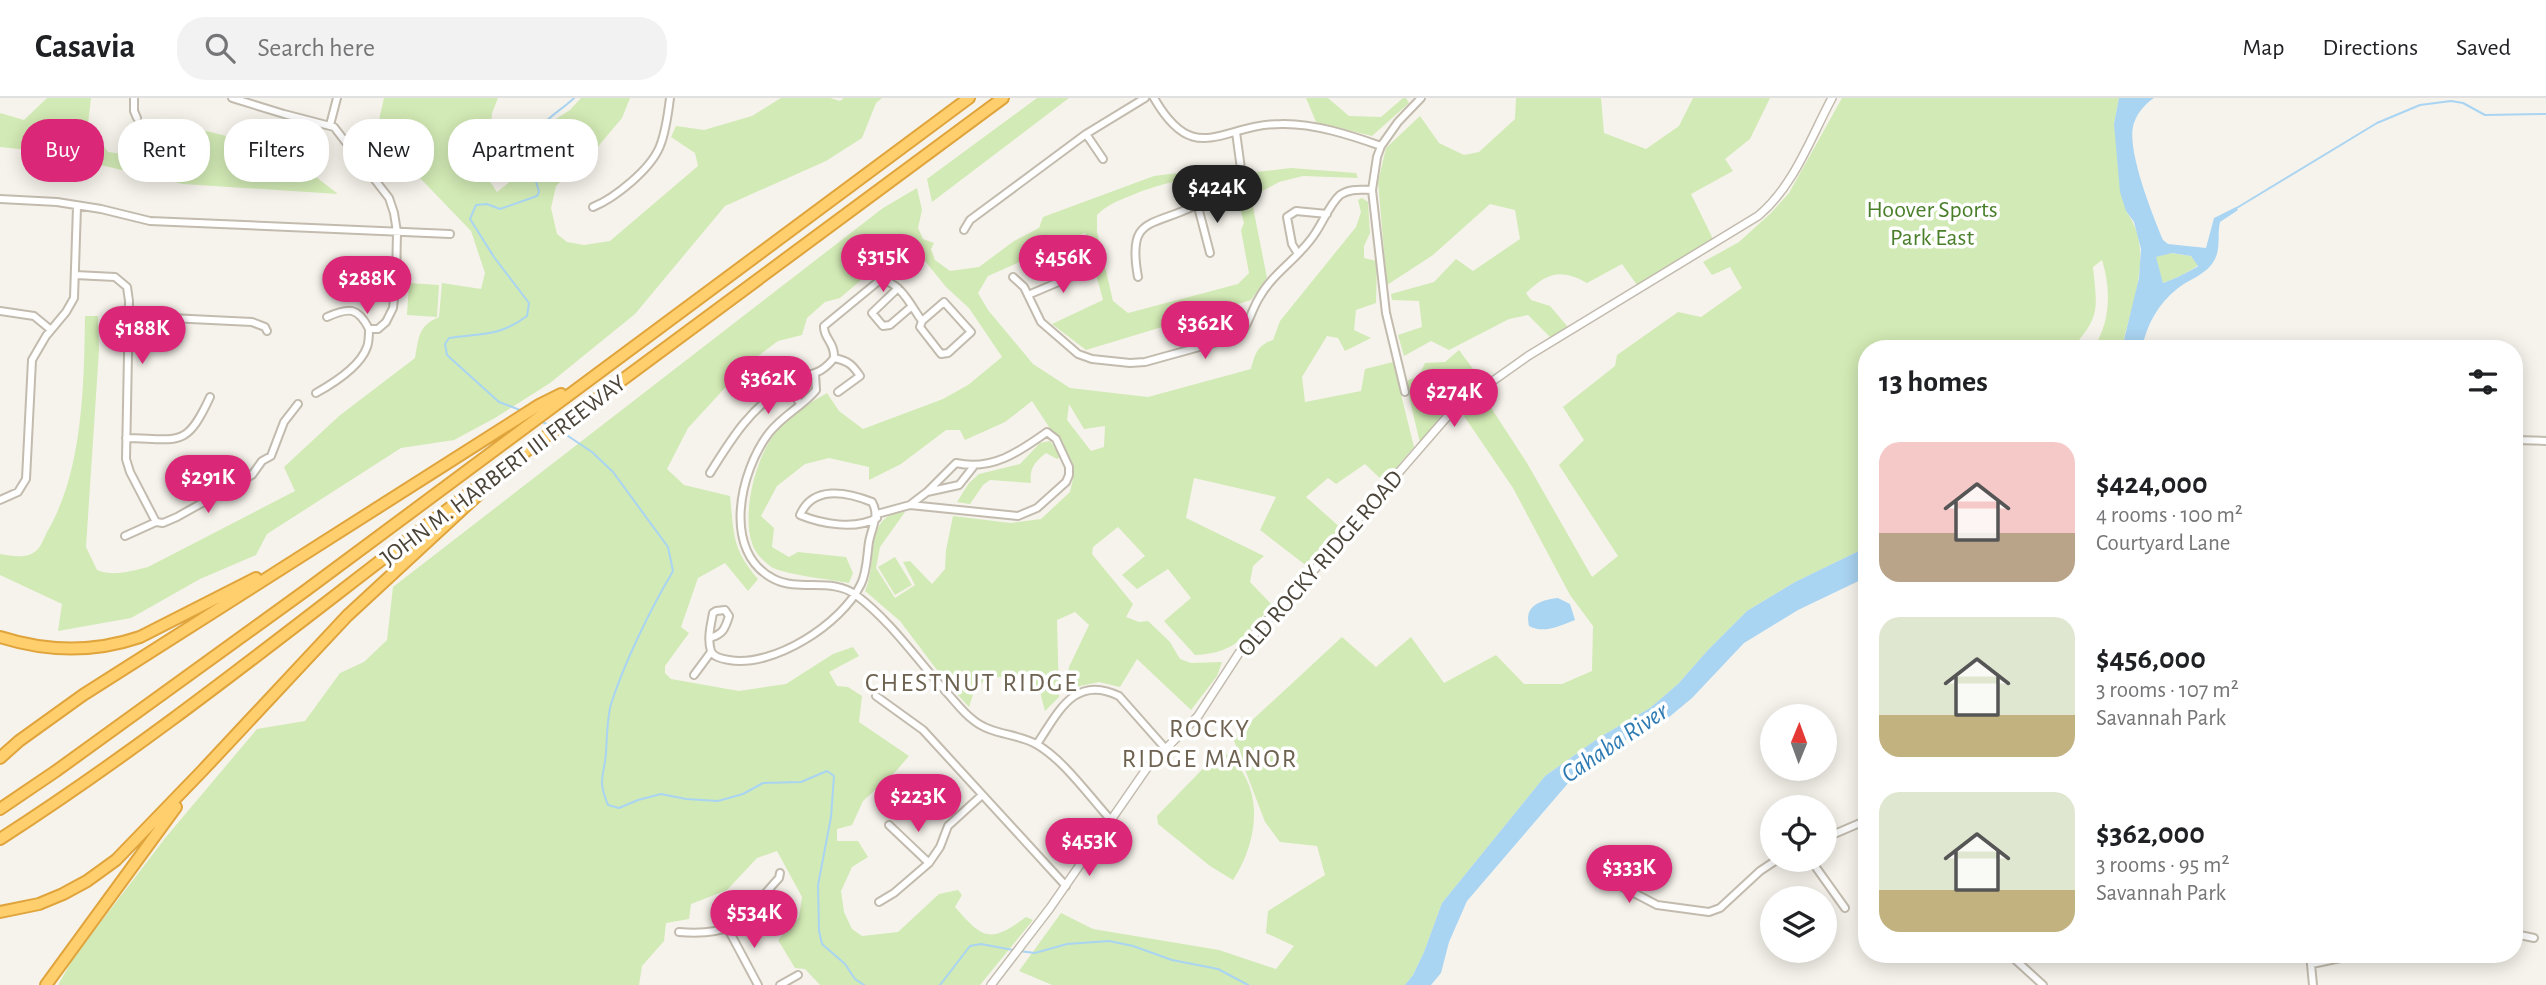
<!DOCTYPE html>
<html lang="en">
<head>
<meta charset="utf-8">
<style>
  body { margin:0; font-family:"Alegreya Sans",sans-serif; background:#f2f2f2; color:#202124; height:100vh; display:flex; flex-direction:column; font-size:26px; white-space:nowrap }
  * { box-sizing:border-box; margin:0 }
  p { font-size:23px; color:#757577 }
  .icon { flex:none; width:38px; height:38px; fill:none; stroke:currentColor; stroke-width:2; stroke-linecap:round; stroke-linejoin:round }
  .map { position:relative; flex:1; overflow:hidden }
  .side { position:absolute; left:1858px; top:242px; width:665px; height:623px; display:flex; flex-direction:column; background:#fff; border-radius:28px; box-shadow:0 4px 18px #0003 }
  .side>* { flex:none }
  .banner { position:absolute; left:21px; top:21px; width:665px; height:63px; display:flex; gap:14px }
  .needle { width:46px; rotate:1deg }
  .tools { position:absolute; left:1760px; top:606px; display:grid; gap:14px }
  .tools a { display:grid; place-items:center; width:77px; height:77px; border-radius:50%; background:#fff; box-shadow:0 4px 18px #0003; font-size:35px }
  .price { position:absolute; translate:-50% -60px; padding:0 16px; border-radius:24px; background:#db2777; color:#fff; font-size:23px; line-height:46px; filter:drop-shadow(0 2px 4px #0008) }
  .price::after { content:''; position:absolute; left:50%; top:42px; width:21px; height:16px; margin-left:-10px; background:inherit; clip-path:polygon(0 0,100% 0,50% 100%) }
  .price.active { background:#222; color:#fff }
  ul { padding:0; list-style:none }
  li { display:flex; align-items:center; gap:21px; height:175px; padding:0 21px }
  li span { display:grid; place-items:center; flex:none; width:196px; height:140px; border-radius:21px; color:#555 }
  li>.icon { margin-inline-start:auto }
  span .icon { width:84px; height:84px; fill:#fffc; stroke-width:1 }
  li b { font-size:30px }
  h2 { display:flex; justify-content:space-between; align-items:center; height:84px; padding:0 21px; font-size:30px }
  .tag { padding:0 24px; border-radius:28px; background:#fff; box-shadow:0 4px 18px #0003; font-size:24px; line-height:63px }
  .tag.active { background:#db2777; color:#fff }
  header { display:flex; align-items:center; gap:42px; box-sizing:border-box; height:98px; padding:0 35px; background:#fff; border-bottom:2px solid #e0e0e0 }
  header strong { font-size:33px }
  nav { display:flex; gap:38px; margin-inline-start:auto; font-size:24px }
  .search { width:490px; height:63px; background:#f2f2f2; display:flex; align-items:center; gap:18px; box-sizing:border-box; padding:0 24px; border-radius:28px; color:#757577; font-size:26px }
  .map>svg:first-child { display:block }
  .green { fill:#d2eab5; fill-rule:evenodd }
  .water { fill:#a9d4f2; fill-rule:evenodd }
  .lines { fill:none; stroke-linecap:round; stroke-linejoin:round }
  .stream { stroke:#a9d4f2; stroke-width:2 }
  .minor-casing { stroke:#c2bbae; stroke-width:10 }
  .tertiary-casing { stroke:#c2bbae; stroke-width:10 }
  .motorway-casing { stroke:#e0a43c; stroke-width:14 }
  .minor { stroke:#fff; stroke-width:6 }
  .tertiary { stroke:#fff; stroke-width:7 }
  .motorway { stroke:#ffcf6e; stroke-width:10 }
  .labels { text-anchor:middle; stroke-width:7; stroke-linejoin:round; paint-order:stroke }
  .park-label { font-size:24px; fill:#4a7f2a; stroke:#fff }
  .street-label { font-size:24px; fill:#4b4439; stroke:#fff }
  .neighbourhood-label { font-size:26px; letter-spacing:2px; fill:#6e6250; stroke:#fff }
  .water-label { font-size:26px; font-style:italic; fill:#2e7ab2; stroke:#fff }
</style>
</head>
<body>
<header>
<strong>Casavia</strong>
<div class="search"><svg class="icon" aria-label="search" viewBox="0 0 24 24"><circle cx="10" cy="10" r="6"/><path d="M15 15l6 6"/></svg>Search here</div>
<nav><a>Map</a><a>Directions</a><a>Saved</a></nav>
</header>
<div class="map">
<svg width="2546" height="887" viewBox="0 0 2546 887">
  <rect width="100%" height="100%" fill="#f6f3ec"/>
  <path class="green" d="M 47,0 L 91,0 L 88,26 L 108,54 L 146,59 L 181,38 L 206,33 L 280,51 L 338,96 L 183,86 L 39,53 L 0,49 L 0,15 L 24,22 Z
    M 384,0 L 498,0 L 492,15 L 487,79 L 497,94 L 513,81 L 521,49 L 543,29 L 570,12 L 581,0 L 630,0 L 622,20 L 595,52 L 556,88 L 551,110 L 557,136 L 567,144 L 584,147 L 610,143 L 698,68 L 695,55 L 671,39 L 676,28 L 704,32 L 752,18 L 781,0 L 830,0 L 840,3 L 844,0 L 882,0 L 876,5 L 862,40 L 826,63 L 725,108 L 635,216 L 550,285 L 495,320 L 454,342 L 401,350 L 267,436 L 256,457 L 200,481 L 131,520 L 58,533 L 62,506 L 0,477 L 0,456 C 12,458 26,461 36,453 C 41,449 44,440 47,434 C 83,373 84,288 85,218 L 98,218 L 99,252 L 86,449 L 97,472 C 114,479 131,473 148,469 L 295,393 L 284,369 L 339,318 L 415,260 C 419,239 418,228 439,219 L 442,185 L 481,191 L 485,175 L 471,133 L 394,53 L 379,22 Z
    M 1037,0 L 1069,0 L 932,104 L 927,81 Z
    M 1306,0 L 1328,0 L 1349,18 L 1381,19 L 1403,0 L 1406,0 L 1409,5 L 1372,38 L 1316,24 Z
    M 1516,0 L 1601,0 L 1604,35 L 1646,51 L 1679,28 L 1693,0 L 1770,0 L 1750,41 L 1725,61 L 1733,73 L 1691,96 L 1713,141 L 1637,187 L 1622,166 L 1587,185 C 1560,170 1547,175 1526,195 L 1531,202 L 1550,208 L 1568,229 L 1551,240 L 1528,217 L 1509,221 L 1449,252 L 1431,243 L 1404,258 L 1398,237 L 1422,229 L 1419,203 L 1392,202 L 1391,196 L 1434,184 L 1456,161 L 1473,173 L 1520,141 L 1515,112 L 1490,106 L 1433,157 L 1387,187 L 1378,84 L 1386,50 L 1420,18 L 1439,45 L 1464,57 L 1479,54 L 1515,21 Z
    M 1842,0 L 2119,0 L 2114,26 L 2126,113 C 2156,154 2131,205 2122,250 L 2093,250 C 2111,225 2111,190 2102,162 L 2093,169 C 2097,210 2101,218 2072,250 L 1867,250 L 1867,449 L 1795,484 L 1747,513 L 1708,552 L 1678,586 L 1650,610 L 1600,639 L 1545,678 L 1442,805 L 1424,854 L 1413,877 L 1405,887 L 1052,887 L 1019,873 L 1061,815 L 1093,831 L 1219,852 L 1276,871 L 1294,848 L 1266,835 L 1268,813 L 1325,777 L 1317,748 L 1280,744 L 1265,724 L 1233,640 L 1342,539 L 1376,569 L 1411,539 L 1444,585 L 1496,557 L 1524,586 L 1562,586 L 1592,573 L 1593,528 L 1570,497 L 1513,390 L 1464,318 L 1486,302 L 1527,365 L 1592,479 L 1618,458 L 1559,367 L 1584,342 L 1563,309 L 1615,268 L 1617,257 L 1678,214 L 1701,219 L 1742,190 L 1730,169 L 1712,177 L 1703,164 L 1739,144 L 1771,115 L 1789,95 Z
    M 1291,70 L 1356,75 L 1358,80 L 1303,78 L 1279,84 L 1259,95 L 1253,109 L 1267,180 L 1251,202 L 1086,252 L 1052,226 L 1103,202 L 1085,135 L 988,178 L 978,195 L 988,212 L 1033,266 L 1070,290 L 1148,299 L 1251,271 C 1255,255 1258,247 1273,242 L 1280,223 L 1356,129 L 1361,114 L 1358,102 L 1362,100 L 1368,104 L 1370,135 L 1364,148 L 1364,160 L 1377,163 L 1376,205 L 1356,212 L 1354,232 L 1371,240 L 1345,253 L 1338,240 L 1327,238 L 1302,279 L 1305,304 L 1361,293 L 1365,271 L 1393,264 L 1414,349 L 1384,384 L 1365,366 L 1336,386 L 1328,380 L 1306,399 L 1342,431 L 1308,469 L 1260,432 L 1276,399 L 1194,380 L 1186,420 L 1264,458 L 1253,468 L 1250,484 L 1272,507 C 1246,536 1238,555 1195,557 L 1164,523 L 1191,500 L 1168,471 L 1137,491 L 1122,477 L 1145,458 L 1118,429 L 1093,449 L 1092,456 L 1133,506 L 1126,519 L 1139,524 L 1148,523 L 1170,544 L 1180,561 L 1191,565 L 1222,564 L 1217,578 L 1191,612 L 1137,561 L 1120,589 L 1099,584 L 1066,591 L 1069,569 L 1089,527 L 1075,514 L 1057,522 L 1059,599 L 1045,613 L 1039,590 L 1000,579 L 987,580 L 974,593 L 969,609 L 946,584 L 900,523 L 865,493 C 879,464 862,416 905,414 L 880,449 L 876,470 L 895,500 L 915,487 L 903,464 L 910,463 L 932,486 L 945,471 L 946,452 L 953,418 L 1011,425 L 1041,421 L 1070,394 L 1074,376 L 1063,344 L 1051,332 L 1032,303 L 1005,324 L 965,342 L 960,332 L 946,332 L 901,366 L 869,382 L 869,369 L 829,360 L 805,366 L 777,388 L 761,418 L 774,430 L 772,449 L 789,459 L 798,454 L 846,459 L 853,475 L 849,485 C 834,482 779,476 770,468 C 765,464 758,458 755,452 C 739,423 755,359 776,334 C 790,317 808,306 827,295 L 839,313 L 863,331 L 943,301 L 968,287 L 1002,259 L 969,210 L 946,189 L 908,142 L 840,200 L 825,204 L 807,220 L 802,237 L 778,243 L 746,267 L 688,330 L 667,371 L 684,387 L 730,398 C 734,437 732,451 758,481 L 748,493 L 725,465 L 698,480 L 681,529 L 689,535 L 665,568 L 665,575 L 671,581 L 739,593 L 786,586 L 833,556 L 853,549 L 859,558 L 829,574 L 837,588 L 848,589 L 862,598 L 859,624 L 909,658 L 896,673 L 863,703 L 852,727 L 837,731 L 837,743 L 858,743 L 868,759 L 852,769 L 841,793 L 844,814 L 852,831 L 862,838 L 898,834 L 939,796 L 958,792 L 962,797 L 955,809 C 983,841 990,846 1026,819 L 1033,822 L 980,887 L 820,887 L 805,871 L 795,870 L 778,842 L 799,819 L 802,799 L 777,753 L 757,760 L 727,792 L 691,806 L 689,821 L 666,825 L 664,843 L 642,868 L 639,887 L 58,887 L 74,859 L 166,739 L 257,631 L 305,623 L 340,575 L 364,564 L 387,542 L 393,489 L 883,110 L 917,90 L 922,112 L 918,130 L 923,141 L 934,145 L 931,151 L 935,162 L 950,173 L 979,169 L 1014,143 L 1039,130 L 1043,119 L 1154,78 L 1186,74 L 1233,73 L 1231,77 C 1193,79 1165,83 1130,98 C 1117,103 1107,107 1097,117 L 1097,134 L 1113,203 L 1128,215 L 1238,186 L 1249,175 L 1241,132 L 1244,125 L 1234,89 L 1242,85 L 1247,75 ZM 1069,306 L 1084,331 L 1105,328 L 1104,349 L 1091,353 L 1067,322 Z
    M 2171,155 L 2191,158 L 2198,167 C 2195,171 2168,184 2163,185 L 2155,159 Z
    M 409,185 L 439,187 L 437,219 L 407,217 Z
    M 1459,252 L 1479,279 L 1447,310 L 1420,345 L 1407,290 L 1408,282 L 1418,279 L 1425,265 L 1445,264 Z
    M 1050,343 L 1061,358 L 1057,361 L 1046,355 C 1035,364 1029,370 1031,385 L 990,382 L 983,387 L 970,406 L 957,404 L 969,385 L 979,376 L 1020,366 L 1040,345 Z
    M 895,459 L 912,487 L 895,497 L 878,469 Z
    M 1221,652 C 1266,683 1260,741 1233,782 L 1210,768 L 1158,726 L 1157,718 Z"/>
  <path class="water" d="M 2119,0 L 2154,0 C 2145,6 2138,14 2134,25 C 2125,49 2153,118 2163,142 L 2168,146 L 2206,150 L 2214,120 L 2236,109 L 2238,112 L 2220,124 C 2217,136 2221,149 2215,161 C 2207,177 2190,180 2177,191 C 2158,206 2147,226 2142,250 L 2122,250 L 2139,180 L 2141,151 L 2134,124 L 2126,113 L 2120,94 L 2114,26 ZM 2172,155 L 2191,158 L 2198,168 C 2195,171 2168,184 2163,185 L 2156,159 Z
    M 1867,449 L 1867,479 L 1798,512 L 1744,545 L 1692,600 L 1668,620 L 1620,645 L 1576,676 L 1467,803 L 1449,844 L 1441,875 L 1431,887 L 1405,887 L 1413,877 L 1424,854 L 1442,805 L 1545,678 L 1600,639 L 1650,610 L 1678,586 L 1708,552 L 1747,513 L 1795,484 Z
    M 1558,500 L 1570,506 L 1575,522 C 1560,528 1543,536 1529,528 C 1524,507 1541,502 1558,500 Z"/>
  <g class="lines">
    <path class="stream" d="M 2235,111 L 2377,25 L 2420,7 L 2451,3 L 2463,5 L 2485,17 L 2546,16
      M 520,312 L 499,304 L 447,257 L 445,246 L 449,240 C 481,235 499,239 527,218 L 529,205 L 494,159 L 470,121 L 476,107 L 487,106 L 500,111 L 537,98 L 539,94 C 533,74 527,47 541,29 C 549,18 564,10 574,0
      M 540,323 L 551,328
      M 562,334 L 592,354 L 613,374 L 668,449 L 673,473 C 650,512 625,563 611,606 C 607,621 607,639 606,655 C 604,680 597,680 608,707 L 619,710 L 638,702 L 661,696 L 686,701 L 718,703 L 743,696 L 763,685 L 801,684 L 827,673 L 834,678 L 831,719 L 818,787 L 819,833 L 822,846 L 845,866 L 855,881 L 864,887
      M 1019,853 L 1035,855 L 1067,846 L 1109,843 L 1133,848 L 1172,862 L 1218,871 L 1248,887
      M 940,887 L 970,848 L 981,846 L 1013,852"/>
    <defs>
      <path id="minor" d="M 134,0 L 134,13 L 137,20
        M 232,0 L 284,16 L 334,29 L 389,100 L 394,115 L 397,134 L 396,183 L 393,210 L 386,224 L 378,231 L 369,231 C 369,237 369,244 367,249 C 360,269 334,285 316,295
        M 1154,0 C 1195,71 1221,26 1281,26 C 1313,25 1350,37 1381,48
        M 330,27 L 337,0
        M 1086,36 L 1103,61
        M 0,101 L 57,104 L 101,111 L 150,123 L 450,136
        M 1197,105 L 1210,155
        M 593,109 C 615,100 651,71 660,48 C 666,33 668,16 670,0
        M 964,132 L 970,122 L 1086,36 L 1145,0
        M 1298,156 L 1292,146 L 1287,119 L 1296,113 L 1327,116
        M 75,177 L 115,179 L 127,189 L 129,203 L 126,361 L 130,374 L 156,424
        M 1013,179 L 1024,189 L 1041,224 L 1078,256 L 1092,261 L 1130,265 L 1145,264 L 1239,238 C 1249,227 1251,213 1259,200 C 1273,174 1301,159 1316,134 C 1324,122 1330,106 1340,97 C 1350,90 1361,92 1372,92
        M 1138,179 C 1127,119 1150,129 1192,109 C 1208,101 1224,89 1238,78 L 1241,71 L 1236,34
        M 898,190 L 872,215 L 883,228 L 890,227 L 911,209
        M 1028,197 L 1087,172
        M 0,213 L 34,218 L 51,232
        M 129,218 L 252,224 L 265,229 L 267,233
        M 327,219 C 349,209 358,209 369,231
        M 834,260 C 835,244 823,240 824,228 L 880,182 C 900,183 911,208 922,223 L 944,204 L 971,234 L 948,255 L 941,256 L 920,229 L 922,223
        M 815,276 L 816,292 C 803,308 783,317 769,335 C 740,373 721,454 774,481 C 800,494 832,479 856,497 C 893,525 919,565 950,598 C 957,606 964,615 972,621 C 990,637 1016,635 1036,646 C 1063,661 1089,698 1110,721
        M 788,286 L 800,306
        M 1405,294 L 1386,215 L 1372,92 L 1377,59 L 1381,48 L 1398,24 L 1421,0
        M 126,340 C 179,341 186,351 210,299
        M 2515,342 L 2546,343
        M 710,375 C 733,338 750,311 788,286 C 806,273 818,281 834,260 C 848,263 852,266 860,278 L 838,294
        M 927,394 L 959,387 L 974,368
        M 0,402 L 18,394 L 26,381 L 32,262 L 46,238 L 66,214 L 74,200 L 77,109
        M 877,416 L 910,407 L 927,394 L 956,365 C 992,373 1019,354 1047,334 L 1056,341 L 1069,369 L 1069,377 L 1066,384 L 1037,410 L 1018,418 L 910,407
        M 125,438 L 156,424 L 163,425 L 177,419 L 252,377 L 262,363 L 271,358 L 284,324 L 298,306
        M 710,540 C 723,536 725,531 729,518 L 725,512 L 716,513 L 713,515 C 711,526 707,541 711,553 C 713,559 722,561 729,562 C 773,570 842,526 861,486 C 867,474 867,457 869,444 C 872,428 880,418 872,404 C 847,394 813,387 800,417 C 822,426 855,432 877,420
        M 694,577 L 711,554
        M 876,598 L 923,632 L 1066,788
        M 1037,646 C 1058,615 1074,576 1119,598 L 1165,650
        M 889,727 L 929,765
        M 1825,740 L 1867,722
        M 1810,761 L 1845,810
        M 1613,784 L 1657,807 L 1709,814 L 1720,810 L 1760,773 L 1778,761
        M 879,804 L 894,795 L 929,765 L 940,749 L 948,728 L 982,697
        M 727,829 L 758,887
        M 679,834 C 739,839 743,819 779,780 L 780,775
        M 2515,836 L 2534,840
        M 2009,856 L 2043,887
        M 2310,856 L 2313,887
        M 2312,866 L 2359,856
        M 780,887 L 798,877"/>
      <path id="tertiary" d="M 991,887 L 1050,810 L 1147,670 L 1198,618 L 1239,555 L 1257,533 L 1295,494 L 1446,320 L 1473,297 L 1528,258 L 1758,118 C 1794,88 1810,41 1832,0"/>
      <path id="motorway" d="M 0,539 C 47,554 93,555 140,539 L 256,480
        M 0,660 L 19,643 L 83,597 L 539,307 L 561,296
        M 0,711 L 56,673 L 305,493 L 969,0
        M 0,741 C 162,637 311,514 464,399 C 644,266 824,133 1003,0
        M 0,814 L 39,806 L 63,796 L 87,783 L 116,762 L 203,672 L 347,518 L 479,396
        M 46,887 L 176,709"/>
    </defs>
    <use href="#minor" class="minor-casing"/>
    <use href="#tertiary" class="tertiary-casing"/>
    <use href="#motorway" class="motorway-casing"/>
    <use href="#minor" class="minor"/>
    <use href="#tertiary" class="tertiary"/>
    <use href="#motorway" class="motorway"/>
  </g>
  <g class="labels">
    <g class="park-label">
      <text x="1932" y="119">Hoover Sports<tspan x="1932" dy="28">Park East</tspan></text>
    </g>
    <g class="street-label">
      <text transform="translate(503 372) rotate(-37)" y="8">JOHN M. HARBERT III FREEWAY</text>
      <text transform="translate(1320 465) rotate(-49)" y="8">OLD ROCKY RIDGE ROAD</text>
    </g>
    <g class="neighbourhood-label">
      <text x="972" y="593">CHESTNUT RIDGE</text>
      <text x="1210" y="639">ROCKY<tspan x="1210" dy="30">RIDGE MANOR</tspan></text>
    </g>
    <g class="water-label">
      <text transform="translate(1614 644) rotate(-34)" y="9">Cahaba River</text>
    </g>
  </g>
</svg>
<div class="tools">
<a><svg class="needle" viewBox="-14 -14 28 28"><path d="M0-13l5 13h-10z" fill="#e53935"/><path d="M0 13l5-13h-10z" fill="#757577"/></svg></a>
<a><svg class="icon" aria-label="locate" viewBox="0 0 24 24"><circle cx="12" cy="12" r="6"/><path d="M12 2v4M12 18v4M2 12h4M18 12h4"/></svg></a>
<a><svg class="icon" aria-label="layers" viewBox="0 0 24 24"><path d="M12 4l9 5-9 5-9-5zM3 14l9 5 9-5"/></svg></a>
</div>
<b class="price active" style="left:1217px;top:127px">$424K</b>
<b class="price" style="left:883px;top:196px">$315K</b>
<b class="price" style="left:1063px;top:197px">$456K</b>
<b class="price" style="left:367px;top:218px">$288K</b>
<b class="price" style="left:1205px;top:263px">$362K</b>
<b class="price" style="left:142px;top:268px">$188K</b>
<b class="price" style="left:768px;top:318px">$362K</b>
<b class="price" style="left:1454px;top:331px">$274K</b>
<b class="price" style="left:208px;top:417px">$291K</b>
<b class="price" style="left:918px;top:736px">$223K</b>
<b class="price" style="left:1089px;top:780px">$453K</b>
<b class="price" style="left:1629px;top:807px">$333K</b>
<b class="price" style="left:754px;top:852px">$534K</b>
<div class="banner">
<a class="tag active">Buy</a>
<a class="tag">Rent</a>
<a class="tag">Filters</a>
<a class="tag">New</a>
<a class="tag">Apartment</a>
</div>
<section class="side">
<h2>13 homes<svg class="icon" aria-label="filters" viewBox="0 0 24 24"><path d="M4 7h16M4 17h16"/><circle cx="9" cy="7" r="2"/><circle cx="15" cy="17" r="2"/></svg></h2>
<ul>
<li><span style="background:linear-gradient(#f6c9c9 65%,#b9a48a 0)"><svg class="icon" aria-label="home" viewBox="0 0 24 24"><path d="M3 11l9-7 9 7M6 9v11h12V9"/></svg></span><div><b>$424,000</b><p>4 rooms · 100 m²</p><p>Courtyard Lane</p></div></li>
<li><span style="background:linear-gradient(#dfe7d0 70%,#c2b280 0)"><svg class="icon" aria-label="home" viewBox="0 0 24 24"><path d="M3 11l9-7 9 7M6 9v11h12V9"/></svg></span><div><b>$456,000</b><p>3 rooms · 107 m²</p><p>Savannah Park</p></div></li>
<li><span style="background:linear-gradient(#dfe7d0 70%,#c2b280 0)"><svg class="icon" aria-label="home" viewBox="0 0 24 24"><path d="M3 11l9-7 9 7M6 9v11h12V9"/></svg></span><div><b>$362,000</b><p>3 rooms · 95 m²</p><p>Savannah Park</p></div></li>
</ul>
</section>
</div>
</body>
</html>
